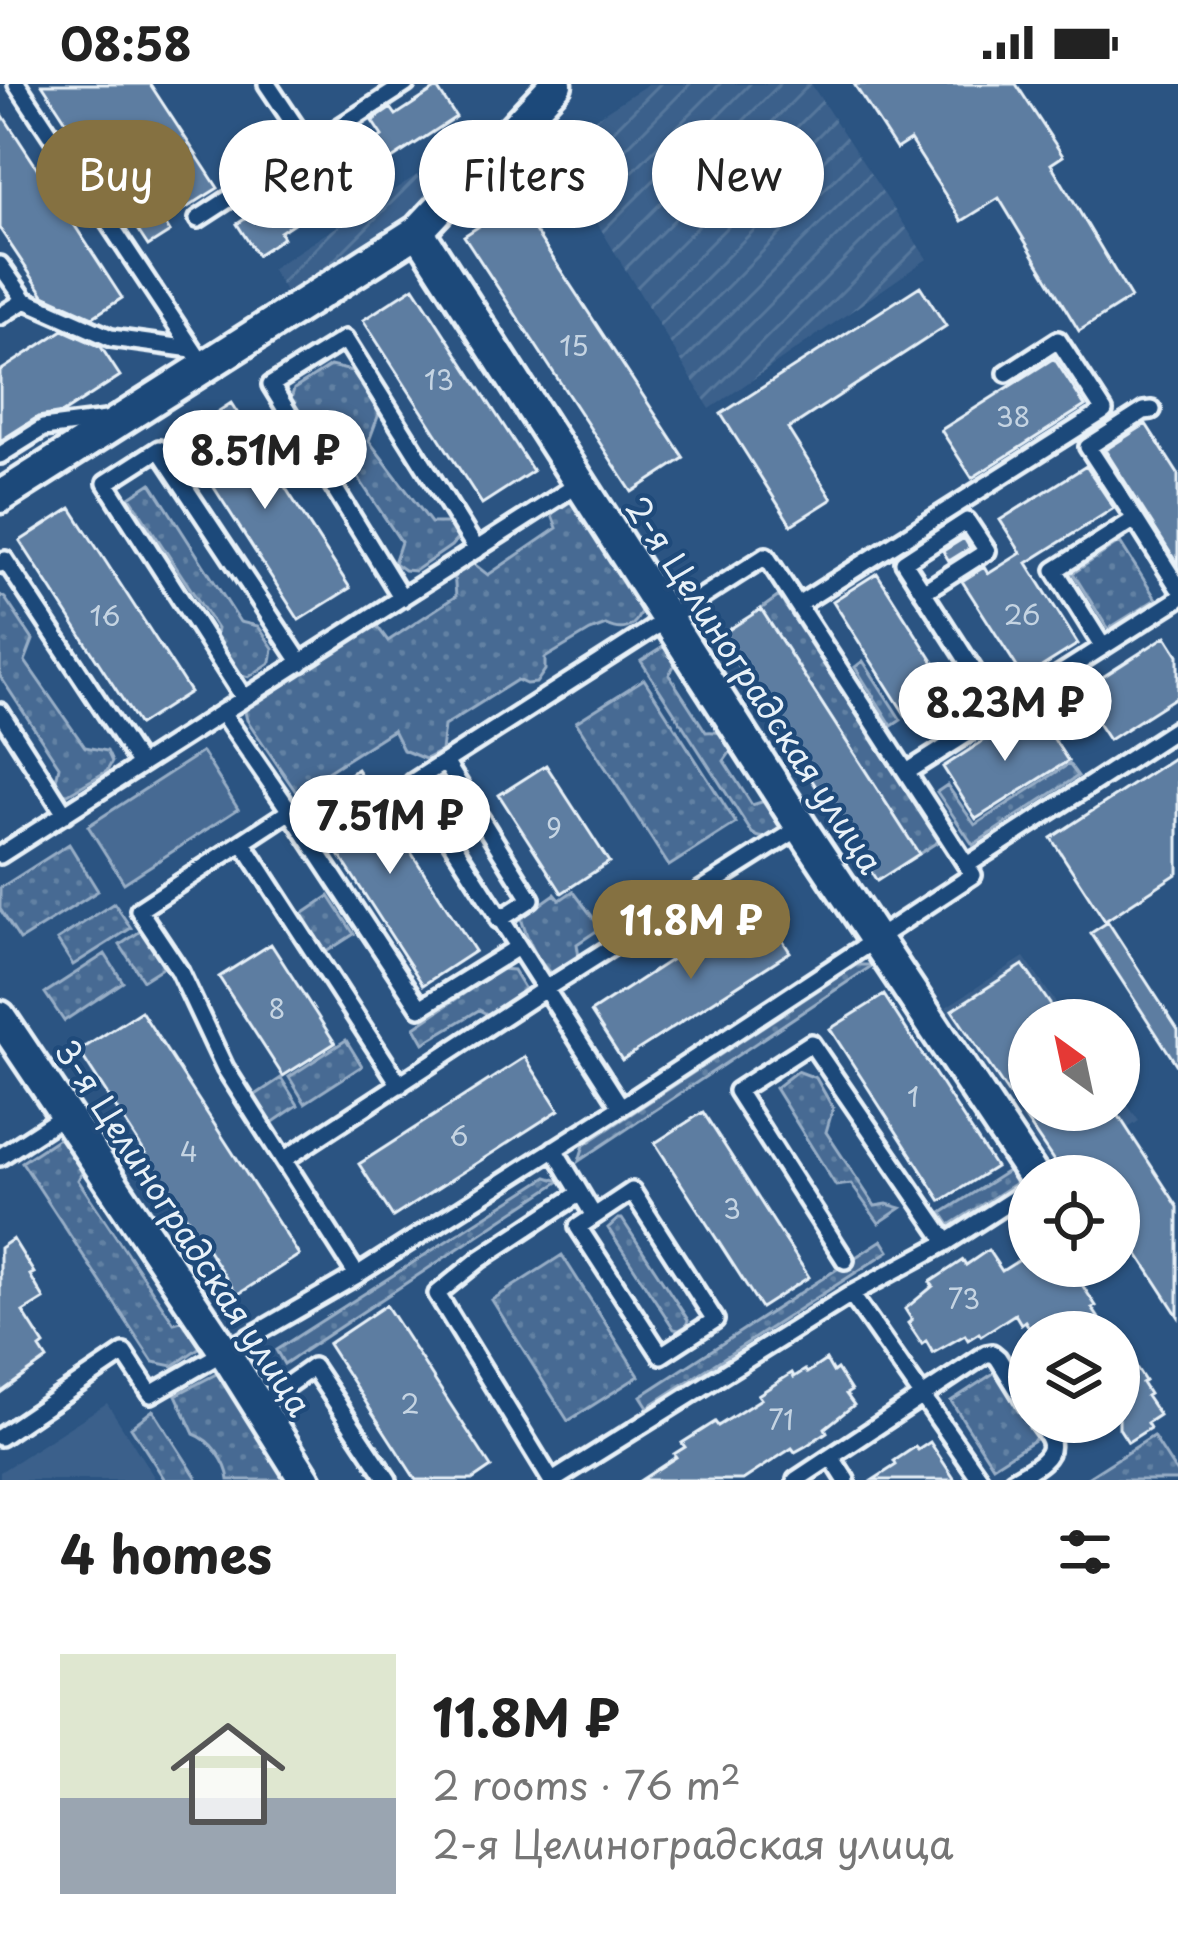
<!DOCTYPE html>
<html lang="en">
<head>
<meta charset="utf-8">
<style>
  body { margin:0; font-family:"Playpen Sans",sans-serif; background:#f2f2f2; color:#222; height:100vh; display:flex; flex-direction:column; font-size:45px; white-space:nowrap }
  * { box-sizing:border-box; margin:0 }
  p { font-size:39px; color:#767676 }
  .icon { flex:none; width:66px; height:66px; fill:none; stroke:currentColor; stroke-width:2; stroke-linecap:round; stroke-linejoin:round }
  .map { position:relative; height:1396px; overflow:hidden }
  .details { display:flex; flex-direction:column; background:#fff; flex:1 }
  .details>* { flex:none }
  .hud { position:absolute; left:36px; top:36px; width:1107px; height:108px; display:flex; gap:24px }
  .needle { width:78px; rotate:327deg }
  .fabs { position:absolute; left:1008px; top:915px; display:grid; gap:24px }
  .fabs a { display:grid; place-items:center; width:132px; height:132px; border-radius:50%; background:#fff; box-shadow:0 3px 9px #0004; font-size:60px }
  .price { position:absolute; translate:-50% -102px; padding:0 27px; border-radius:42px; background:#fff; color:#222; font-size:39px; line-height:78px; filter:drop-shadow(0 3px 6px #0008) }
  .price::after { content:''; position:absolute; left:50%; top:72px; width:36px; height:27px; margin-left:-18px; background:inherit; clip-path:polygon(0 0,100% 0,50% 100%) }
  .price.current { background:#857141; color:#fff }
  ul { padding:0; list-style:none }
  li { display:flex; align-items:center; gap:36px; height:300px; padding:0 60px }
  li+li { border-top:3px solid #e0e0e0 }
  li span { display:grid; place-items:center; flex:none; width:336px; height:240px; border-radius:0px; color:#555 }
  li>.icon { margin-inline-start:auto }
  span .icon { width:144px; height:144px; fill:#fffc; stroke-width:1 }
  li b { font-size:51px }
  h2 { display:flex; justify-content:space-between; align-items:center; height:144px; padding:0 60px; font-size:51px }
  .tag { padding:0 42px; border-radius:54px; background:#fff; box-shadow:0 3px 9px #0004; font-size:42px; line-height:108px }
  .tag.current { background:#857141; color:#fff }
  .status { display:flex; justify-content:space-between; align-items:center; height:84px; padding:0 60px; background:#fff; direction:ltr }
  .status svg { height:33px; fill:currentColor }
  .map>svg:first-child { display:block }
  .built { fill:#3a608b }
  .industrial { fill:url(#industrial-furrows) }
  .grass { fill:url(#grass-dots); stroke:#98aec6; stroke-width:3 }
  .pitch { fill:#476b93; stroke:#98aec6; stroke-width:3 }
  .building { fill:#5d7da1; stroke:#e8f1f8; stroke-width:3 }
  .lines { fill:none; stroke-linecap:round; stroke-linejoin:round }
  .service-casing { stroke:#e8f1f8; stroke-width:24 }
  .minor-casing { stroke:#e8f1f8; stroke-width:39 }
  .service { stroke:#1f4a7a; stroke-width:15 }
  .minor { stroke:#1f4a7a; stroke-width:30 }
  .labels { text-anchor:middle; stroke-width:9; stroke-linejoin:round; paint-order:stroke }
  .number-label { font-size:27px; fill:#c5d4e2 }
  .street-label { font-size:33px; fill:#e8f1f8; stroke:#1f4a7a }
</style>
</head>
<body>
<div class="status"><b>08:58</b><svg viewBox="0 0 49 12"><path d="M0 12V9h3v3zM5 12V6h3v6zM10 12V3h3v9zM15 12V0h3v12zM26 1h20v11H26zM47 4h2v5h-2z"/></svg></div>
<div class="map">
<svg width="1178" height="1396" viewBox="0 0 1178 1396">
  <defs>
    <pattern id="industrial-furrows" width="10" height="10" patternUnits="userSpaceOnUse" patternTransform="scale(3)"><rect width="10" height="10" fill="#3a608b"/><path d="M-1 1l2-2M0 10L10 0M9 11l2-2" fill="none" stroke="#56779c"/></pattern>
    <pattern id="grass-dots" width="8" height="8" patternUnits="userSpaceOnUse" patternTransform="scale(3)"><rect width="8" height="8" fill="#476b93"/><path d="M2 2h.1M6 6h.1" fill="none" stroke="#6281a3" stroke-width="1.8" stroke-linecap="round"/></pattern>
  </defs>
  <rect width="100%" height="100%" fill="#2b5482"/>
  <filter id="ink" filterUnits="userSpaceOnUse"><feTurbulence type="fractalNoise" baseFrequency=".00833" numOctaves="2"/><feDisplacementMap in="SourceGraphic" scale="24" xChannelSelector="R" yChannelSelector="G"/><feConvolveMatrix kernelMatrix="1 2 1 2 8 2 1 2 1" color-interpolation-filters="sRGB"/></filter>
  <g filter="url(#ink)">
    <path class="built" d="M 1024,873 L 1068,936 L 1029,936 L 1029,1026 L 1119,1026 L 1119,1009 L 1139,1037 L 1057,1090 L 946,923 Z
      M 107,1319 L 156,1396 L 0,1396 L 0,1388 Z"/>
    <path class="industrial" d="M 648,0 L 811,0 L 927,175 L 710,325 L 551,63 Z
      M 417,91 L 432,114 L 286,208 L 271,185 Z"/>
    <path class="grass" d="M 330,282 L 352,287 L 380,327 L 369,357 L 431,439 L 451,439 L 458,454 L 451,462 L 415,487 L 404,486 L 394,479 L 401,458 L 339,365 L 319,366 L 290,318 L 294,305 Z
      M 151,399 L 240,538 L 258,542 L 273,564 L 271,578 L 249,593 L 233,589 L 214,559 L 217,545 L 130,413 Z
      M 570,414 L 579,417 L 644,516 C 640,538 629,552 606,541 L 590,547 L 545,574 L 545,586 L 536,599 L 526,600 L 517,596 L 444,642 L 441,667 L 425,675 L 403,666 L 393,646 L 296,708 L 247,636 L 245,628 L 250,617 L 363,544 L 377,542 L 388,557 L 456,512 L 454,489 L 463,482 L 474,480 L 488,491 L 557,444 L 552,431 L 554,422 Z
      M 1120,458 L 1156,515 L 1108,545 L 1073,489 Z
      M 0,511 L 5,514 L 33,556 L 25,577 L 85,663 L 107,667 L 112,678 L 107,687 L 68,710 L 60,709 L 55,701 L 59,682 L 0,592 Z
      M 779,512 L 939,757 L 919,770 L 761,525 Z
      M 663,563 L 674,564 L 679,572 L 669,591 L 706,648 C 721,647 726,650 734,663 L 724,677 L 752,721 L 768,716 L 785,738 C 778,751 765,759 752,749 L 641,577 Z
      M 863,577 L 901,636 L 892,642 L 855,583 Z
      M 644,595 L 736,739 L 669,782 L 576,638 Z
      M 1069,680 L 1078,692 L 973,761 L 937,708 L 947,701 L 975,741 Z
      M 69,760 L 98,807 L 20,856 L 0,825 L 0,804 Z
      M 573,807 L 601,844 L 577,860 L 579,873 L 569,885 L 553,891 C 536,878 527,854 521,834 L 555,810 L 560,816 Z
      M 329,812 L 354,850 L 326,868 L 301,831 Z
      M 114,819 L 131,844 L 73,881 L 57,856 Z
      M 142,846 L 165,882 L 143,896 L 120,861 Z
      M 105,870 L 123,898 L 64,937 L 45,909 Z
      M 856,881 L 873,881 L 579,1077 L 584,1061 Z
      M 500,885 L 513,886 L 524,904 L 510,922 L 491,932 L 479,926 L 424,959 L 415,943 Z
      M 346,956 L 362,982 L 305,1019 L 289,993 Z
      M 797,987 L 816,994 L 833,1024 L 826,1048 L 875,1122 L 887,1120 L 901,1124 L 879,1139 L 851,1100 L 836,1102 L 775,1004 Z
      M 281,994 L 298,1021 L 269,1041 L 251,1014 Z
      M 72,1053 L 88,1077 L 78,1096 L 174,1239 L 192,1234 L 206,1259 L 173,1282 L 153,1278 L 22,1078 L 57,1055 Z
      M 1011,1085 L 1019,1097 L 950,1141 L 942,1129 Z
      M 547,1093 L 560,1097 L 284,1280 L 276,1266 Z
      M 618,1135 L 622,1135 L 688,1236 L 686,1242 L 679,1246 L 674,1245 L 608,1144 Z
      M 882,1156 L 889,1167 L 648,1323 L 641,1312 Z
      M 562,1171 L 639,1292 L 568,1337 L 492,1216 Z
      M 222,1287 L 292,1396 L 229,1396 C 227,1378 211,1356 194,1350 L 176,1311 Z
      M 997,1287 L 1040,1352 L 993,1382 L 951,1317 Z
      M 153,1326 L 198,1396 L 165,1396 L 131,1343 Z
      M 1153,1352 L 1178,1391 L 1178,1396 L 1084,1396 Z"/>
    <path class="pitch" d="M 202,668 L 238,725 L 124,799 L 88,742 Z"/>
    <path class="building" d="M 42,0 L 150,0 L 218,104 L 164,138 L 170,148 L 148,162 Z
      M 854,0 L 1016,0 L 1063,72 L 1051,80 L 1131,214 L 1079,247 L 999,114 L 962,137 L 910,56 L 896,65 Z
      M 437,4 L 456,33 L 280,148 L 283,154 L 257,171 L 237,140 L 285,109 L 280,101 L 298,89 L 306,101 L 382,52 L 372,37 L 391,24 L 396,31 Z
      M 0,27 L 122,214 L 93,233 L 44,211 L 0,145 Z
      M 516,118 L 684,374 L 632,408 L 464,152 Z
      M 920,202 L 946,242 L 788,345 L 832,415 L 791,441 L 721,330 Z
      M 414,203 L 533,387 L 482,420 L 363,236 Z
      M 63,246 L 101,263 L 120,292 L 63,329 L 38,333 L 0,357 L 0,287 Z
      M 1054,274 L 1085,322 L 972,394 L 941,346 Z
      M 231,319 L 350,504 L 299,536 L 181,352 Z
      M 1146,340 L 1178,390 L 1178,481 L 1105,366 Z
      M 1086,382 L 1114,424 L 1027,479 L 1078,560 L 1024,594 L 962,497 L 984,483 L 988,490 L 1021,469 L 1000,436 Z
      M 71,424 L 190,608 L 139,641 L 20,457 Z
      M 964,454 L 970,464 L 949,477 L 943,467 Z
      M 877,489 L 957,615 L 913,643 L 833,517 Z
      M 761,525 L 919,770 L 877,797 L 719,552 Z
      M 1166,552 L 1178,571 L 1178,612 L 1109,656 L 1078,609 Z
      M 1034,624 L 1068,677 L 976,735 L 943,683 Z
      M 1178,671 L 1178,789 L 1105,837 L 1051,754 Z
      M 546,681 L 609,778 L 562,809 L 499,711 Z
      M 357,685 L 475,867 L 423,901 L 305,718 Z
      M 758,819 L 790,868 L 622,976 L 591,928 Z
      M 1108,838 L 1178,946 L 1178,983 L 1091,849 Z
      M 271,860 L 335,959 L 283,992 L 219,893 Z
      M 1023,881 L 1061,936 L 1029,936 L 1029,1026 L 1115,1026 L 1178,1123 L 1178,1232 L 1119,1141 L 1119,1092 L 1064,1092 L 952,926 Z
      M 884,911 L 995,1083 L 941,1117 L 830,945 Z
      M 141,927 L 299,1171 L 237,1211 L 79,967 Z
      M 525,973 L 559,1026 L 393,1133 L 359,1080 Z
      M 703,1028 L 809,1193 L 761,1224 L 655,1059 Z
      M 13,1155 L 34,1189 L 30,1191 L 44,1215 L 23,1228 L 44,1261 L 40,1264 L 47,1275 L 0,1309 L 0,1164 Z
      M 988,1166 L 1002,1187 L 1029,1170 L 1029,1182 L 1066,1182 L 1073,1192 L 1075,1190 L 1096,1222 L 1092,1224 L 1108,1248 L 1032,1248 L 1025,1237 L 1021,1240 L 1015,1230 L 981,1252 L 979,1249 L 968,1256 L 965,1251 L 933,1269 L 926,1257 L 922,1260 L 908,1239 L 912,1236 L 905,1225 L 933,1202 L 930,1198 L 963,1176 L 966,1181 Z
      M 386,1221 L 491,1383 L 472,1396 L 416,1396 L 328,1260 Z
      M 1119,1257 L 1145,1297 L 1142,1299 L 1149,1310 L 1146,1312 L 1159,1331 L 1147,1339 L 1150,1344 L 1128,1358 L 1119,1344 Z
      M 826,1276 L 833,1288 L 837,1285 L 851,1307 L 846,1310 L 854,1321 L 825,1344 L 827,1348 L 806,1362 L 795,1368 L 792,1364 L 743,1396 L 641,1396 L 676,1373 L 674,1370 L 685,1363 L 682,1359 L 715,1338 L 718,1342 L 761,1315 L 758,1311 L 792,1289 L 794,1293 L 805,1286 L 807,1289 Z
      M 930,1358 L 955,1396 L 873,1396 L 896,1381 L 894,1377 L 915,1363 L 918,1366 Z"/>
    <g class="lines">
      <defs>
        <path id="service" d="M 17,0 L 205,284
          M 267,0 L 310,64
          M 198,135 L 406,0
          M 0,181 L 25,216 L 111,254 L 192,265
          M 0,232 L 25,216
          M 0,371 L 43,344 L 106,336
          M 1135,435 L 1088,363 L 1144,327 L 1152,326
          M 0,480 L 5,476 L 140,681
          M 923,508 L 987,467 L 967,437 L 904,478 L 1001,629
          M 402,514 L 271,301 L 345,255 L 477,466
          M 798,521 L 1104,327 L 1058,256 L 1007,289
          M 1103,563 L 1055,486 L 1135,435 L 1178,503
          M 244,614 L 106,399 L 159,365 L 301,579
          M 0,628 L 65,730
          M 223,630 L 290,727 L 139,826 L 179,886 L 225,984 L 357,1191
          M 445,678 L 531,815 L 499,836
          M 907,688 L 1178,515
          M 290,727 L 420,924 L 518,863
          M 243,759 L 400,1001
          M 0,771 L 580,399
          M 967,781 L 1178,644
          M 554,1065 L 594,1132
          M 0,1073 L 66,1030
          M 285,1075 L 545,905 L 801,743
          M 632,1107 L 715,1236 L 661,1271 L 578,1143 Z
          M 845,1176 L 737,1007 L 811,959 L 947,1158
          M 851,1210 L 981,1396
          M 259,1321 L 313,1283 L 388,1396
          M 0,1353 L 124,1269 L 151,1310 L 357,1191 L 621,1023 L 973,791 L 766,472 L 413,698 L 621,1023
          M 832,1374 L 846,1396
          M 551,1396 L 437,1210 L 480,1175 L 580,1109
          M 554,1396 L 851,1210 L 947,1158 L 1029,1105
          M 796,1396 L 986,1270 L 992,1269 L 998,1274 L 1029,1324
          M 1013,1396 C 1025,1388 1055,1376 1050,1358 C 1048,1350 1042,1345 1038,1338"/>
        <path id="minor" d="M 418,147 L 801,743 L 1033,1092
          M 0,413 L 418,147 L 556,0
          M 0,933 L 224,1267 L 305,1396"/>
      </defs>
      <use href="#service" class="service-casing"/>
      <use href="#minor" class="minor-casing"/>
      <use href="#service" class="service"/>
      <use href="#minor" class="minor"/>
    </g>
  </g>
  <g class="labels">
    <g class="number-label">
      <text x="574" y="272">15</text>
      <text x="439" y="306">13</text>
      <text x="1013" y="343">38</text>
      <text x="1022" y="541">26</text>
      <text x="105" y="542">16</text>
      <text x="554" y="754">9</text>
      <text x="277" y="935">8</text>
      <text x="913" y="1023">1</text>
      <text x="459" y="1062">6</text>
      <text x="189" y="1078">4</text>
      <text x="732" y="1135">3</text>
      <text x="964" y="1225">73</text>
      <text x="410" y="1330">2</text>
      <text x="781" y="1346">71</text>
    </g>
    <g class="street-label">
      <text transform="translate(754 601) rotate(57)" y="12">2-я Целиноградская улица</text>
      <text transform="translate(183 1144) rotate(57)" y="12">3-я Целиноградская улица</text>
    </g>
  </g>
</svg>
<div class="fabs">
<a><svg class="needle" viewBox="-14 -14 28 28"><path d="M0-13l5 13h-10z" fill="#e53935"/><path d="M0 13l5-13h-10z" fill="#767676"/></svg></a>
<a><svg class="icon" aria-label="locate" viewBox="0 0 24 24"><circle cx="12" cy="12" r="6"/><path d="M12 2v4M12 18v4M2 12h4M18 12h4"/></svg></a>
<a><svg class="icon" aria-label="layers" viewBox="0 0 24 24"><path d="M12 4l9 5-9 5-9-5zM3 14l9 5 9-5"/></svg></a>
</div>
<b class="price" style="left:265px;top:428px">8.51M ₽</b>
<b class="price" style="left:1005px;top:680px">8.23M ₽</b>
<b class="price" style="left:390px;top:793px">7.51M ₽</b>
<b class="price current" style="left:691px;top:898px">11.8M ₽</b>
<div class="hud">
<a class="tag current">Buy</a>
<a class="tag">Rent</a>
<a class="tag">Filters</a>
<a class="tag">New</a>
</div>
</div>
<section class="details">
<h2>4 homes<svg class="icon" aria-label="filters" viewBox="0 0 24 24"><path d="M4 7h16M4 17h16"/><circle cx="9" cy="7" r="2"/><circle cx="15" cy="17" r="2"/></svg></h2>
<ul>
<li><span style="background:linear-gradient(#dfe7d0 60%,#9aa5b1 0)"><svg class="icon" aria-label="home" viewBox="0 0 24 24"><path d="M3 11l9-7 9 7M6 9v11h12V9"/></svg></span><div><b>11.8M ₽</b><p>2 rooms · 76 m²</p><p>2-я Целиноградская улица</p></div></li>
</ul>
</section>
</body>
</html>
